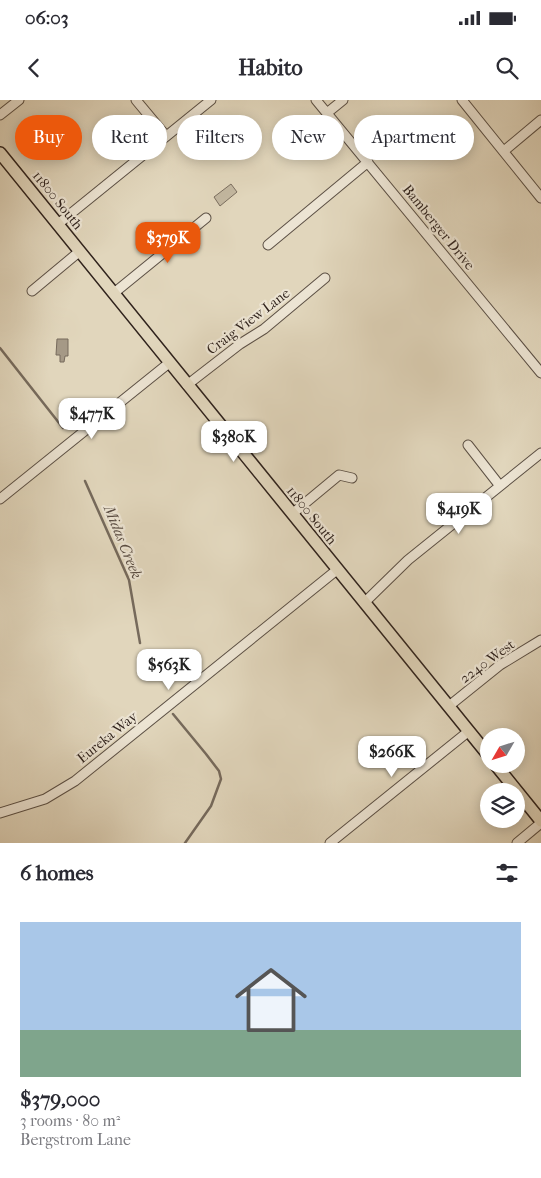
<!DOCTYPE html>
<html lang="en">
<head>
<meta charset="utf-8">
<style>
  body { margin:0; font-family:"IM FELL French Canon",serif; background:#f7f7f7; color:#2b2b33; height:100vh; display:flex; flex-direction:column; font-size:19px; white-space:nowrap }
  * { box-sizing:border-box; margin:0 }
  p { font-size:16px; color:#7c7c81 }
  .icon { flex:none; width:28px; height:28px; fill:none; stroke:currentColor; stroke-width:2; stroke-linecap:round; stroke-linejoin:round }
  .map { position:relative; height:743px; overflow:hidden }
  .drawer { display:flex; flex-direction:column; background:#fff; flex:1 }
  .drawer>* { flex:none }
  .top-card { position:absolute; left:15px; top:15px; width:511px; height:45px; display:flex; gap:10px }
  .needle { width:32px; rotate:231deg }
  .tools { position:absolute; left:480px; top:628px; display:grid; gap:10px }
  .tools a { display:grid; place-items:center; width:45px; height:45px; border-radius:50%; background:#fff; box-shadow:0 2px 12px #0003; font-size:25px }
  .price { position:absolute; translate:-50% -42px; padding:0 11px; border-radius:10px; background:#fff; color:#222; font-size:16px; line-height:32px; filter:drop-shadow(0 1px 2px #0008) }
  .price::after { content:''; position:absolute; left:50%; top:30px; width:15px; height:11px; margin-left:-8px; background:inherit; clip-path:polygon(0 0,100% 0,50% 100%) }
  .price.active { background:#ea580c; color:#fff }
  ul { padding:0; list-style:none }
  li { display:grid; align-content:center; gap:10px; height:265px; padding:0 20px }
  li span { display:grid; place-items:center; height:155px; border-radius:0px; color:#555 }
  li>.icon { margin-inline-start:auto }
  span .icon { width:90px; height:90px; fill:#fffc; stroke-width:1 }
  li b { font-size:21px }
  h2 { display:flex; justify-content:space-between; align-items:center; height:60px; padding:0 20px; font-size:21px }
  .chip { padding:0 18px; border-radius:22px; background:#fff; box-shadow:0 2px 12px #0003; font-size:18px; line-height:45px }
  .chip.active { background:#ea580c; color:#fff }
  .status { display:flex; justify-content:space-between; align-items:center; height:35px; padding:0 25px; background:#fff; direction:ltr }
  .status svg { height:14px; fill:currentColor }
  header { display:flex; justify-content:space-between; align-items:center; height:65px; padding:0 20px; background:#fff; font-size:22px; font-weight:800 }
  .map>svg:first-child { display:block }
  .green { fill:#c3b8a1; stroke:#7a6e5f }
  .water { fill:#a59986; stroke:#766a5c }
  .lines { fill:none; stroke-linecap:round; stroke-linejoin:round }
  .stream { stroke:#766a5c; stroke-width:2.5 }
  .minor-casing { stroke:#5c5045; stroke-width:11 }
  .major-casing { stroke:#30231d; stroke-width:14 }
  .minor { stroke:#ece4d3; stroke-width:9 }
  .major { stroke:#e1d6bc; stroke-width:11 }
  .labels { text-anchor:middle; stroke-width:4.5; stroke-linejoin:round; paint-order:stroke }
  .street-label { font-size:14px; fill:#30231d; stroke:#ece4d3 }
  .water-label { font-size:15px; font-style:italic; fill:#594c42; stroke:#ece4d3 }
</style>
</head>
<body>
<div class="status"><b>06:03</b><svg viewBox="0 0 49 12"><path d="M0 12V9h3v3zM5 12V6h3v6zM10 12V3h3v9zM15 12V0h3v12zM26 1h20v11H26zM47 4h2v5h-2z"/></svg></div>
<header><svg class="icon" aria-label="back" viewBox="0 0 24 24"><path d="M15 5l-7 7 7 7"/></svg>Habito<svg class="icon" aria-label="search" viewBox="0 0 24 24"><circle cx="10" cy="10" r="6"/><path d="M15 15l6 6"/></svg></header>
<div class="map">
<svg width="541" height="743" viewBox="0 0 541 743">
  <rect width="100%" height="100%" fill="#e1d6bc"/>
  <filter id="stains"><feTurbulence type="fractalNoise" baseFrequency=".004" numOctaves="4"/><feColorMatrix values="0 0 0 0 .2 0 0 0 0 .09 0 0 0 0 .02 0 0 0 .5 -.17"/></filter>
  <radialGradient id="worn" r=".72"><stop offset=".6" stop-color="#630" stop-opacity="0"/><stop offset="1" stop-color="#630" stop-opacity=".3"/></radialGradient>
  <path class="green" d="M 231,84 L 237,92 L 220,106 L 214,97 Z"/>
  <path class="water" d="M 57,239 L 68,239 L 68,256 L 65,256 L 64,262 L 60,262 L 60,255 L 56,255 Z"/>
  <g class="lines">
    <path class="stream" d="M 0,248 L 63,328
      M 85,381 L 129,480 L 140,543
      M 173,614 L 206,654 L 219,671 L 221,679 L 211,706 L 185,743"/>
    <defs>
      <path id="minor" d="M 136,0 L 166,36
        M 316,0 L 541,273
        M 462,0 L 541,98
        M 327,13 L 343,0
        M 0,15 L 19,0
        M 504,51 L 541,20
        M 58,124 L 211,0
        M 268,145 L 368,62
        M 32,191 L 80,151
        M 114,193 L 206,118
        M 187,285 L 240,244 L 264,229 L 325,178
        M 468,345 L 500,386
        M 0,399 L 169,263
        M 292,414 L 339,375 L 352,378
        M 364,503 L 408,460 L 541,353
        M 449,606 L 500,565 L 541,540
        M 0,713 L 45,699 L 75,681 L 338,469
        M 330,743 L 469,631
        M 517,743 L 541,723"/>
      <path id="major" d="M 0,53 L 489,656
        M 495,664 L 541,721"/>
    </defs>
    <use href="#minor" class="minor-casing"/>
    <use href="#major" class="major-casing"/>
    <use href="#minor" class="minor"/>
    <use href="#major" class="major"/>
  </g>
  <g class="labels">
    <g class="street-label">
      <text transform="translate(58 100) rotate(51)" y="5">11800 South</text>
      <text transform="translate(439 127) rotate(51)" y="5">Bamberger Drive</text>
      <text transform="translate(248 221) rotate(-37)" y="5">Craig View Lane</text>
      <text transform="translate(312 415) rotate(51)" y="5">11800 South</text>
      <text transform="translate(487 561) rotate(-36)" y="5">2240 West</text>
      <text transform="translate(107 637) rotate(-39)" y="5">Eureka Way</text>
    </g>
    <g class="water-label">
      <text transform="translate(123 442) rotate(68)" y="5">Midas Creek</text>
    </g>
  </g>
  <rect width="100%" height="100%" filter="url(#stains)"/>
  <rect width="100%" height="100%" fill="url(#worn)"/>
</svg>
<div class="tools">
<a><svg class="needle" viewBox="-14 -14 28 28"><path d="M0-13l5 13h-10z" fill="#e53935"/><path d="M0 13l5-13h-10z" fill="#7c7c81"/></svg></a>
<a><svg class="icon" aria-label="layers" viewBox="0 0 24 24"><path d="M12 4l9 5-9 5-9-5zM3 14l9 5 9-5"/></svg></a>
</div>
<b class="price active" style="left:168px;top:164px">$379K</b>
<b class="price" style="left:92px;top:340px">$477K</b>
<b class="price" style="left:234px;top:363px">$380K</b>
<b class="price" style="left:459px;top:435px">$419K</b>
<b class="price" style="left:169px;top:591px">$563K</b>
<b class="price" style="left:392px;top:678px">$266K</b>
<div class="top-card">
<a class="chip active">Buy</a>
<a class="chip">Rent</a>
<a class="chip">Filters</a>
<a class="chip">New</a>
<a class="chip">Apartment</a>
</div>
</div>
<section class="drawer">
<h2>6 homes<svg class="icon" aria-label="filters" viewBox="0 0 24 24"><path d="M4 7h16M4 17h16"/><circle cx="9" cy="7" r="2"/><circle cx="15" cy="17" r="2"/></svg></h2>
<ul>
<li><span style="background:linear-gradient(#a9c7e8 70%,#7fa58c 0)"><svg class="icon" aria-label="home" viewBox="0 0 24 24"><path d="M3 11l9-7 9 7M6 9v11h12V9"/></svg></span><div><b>$379,000</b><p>3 rooms · 80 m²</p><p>Bergstrom Lane</p></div></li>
</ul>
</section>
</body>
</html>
